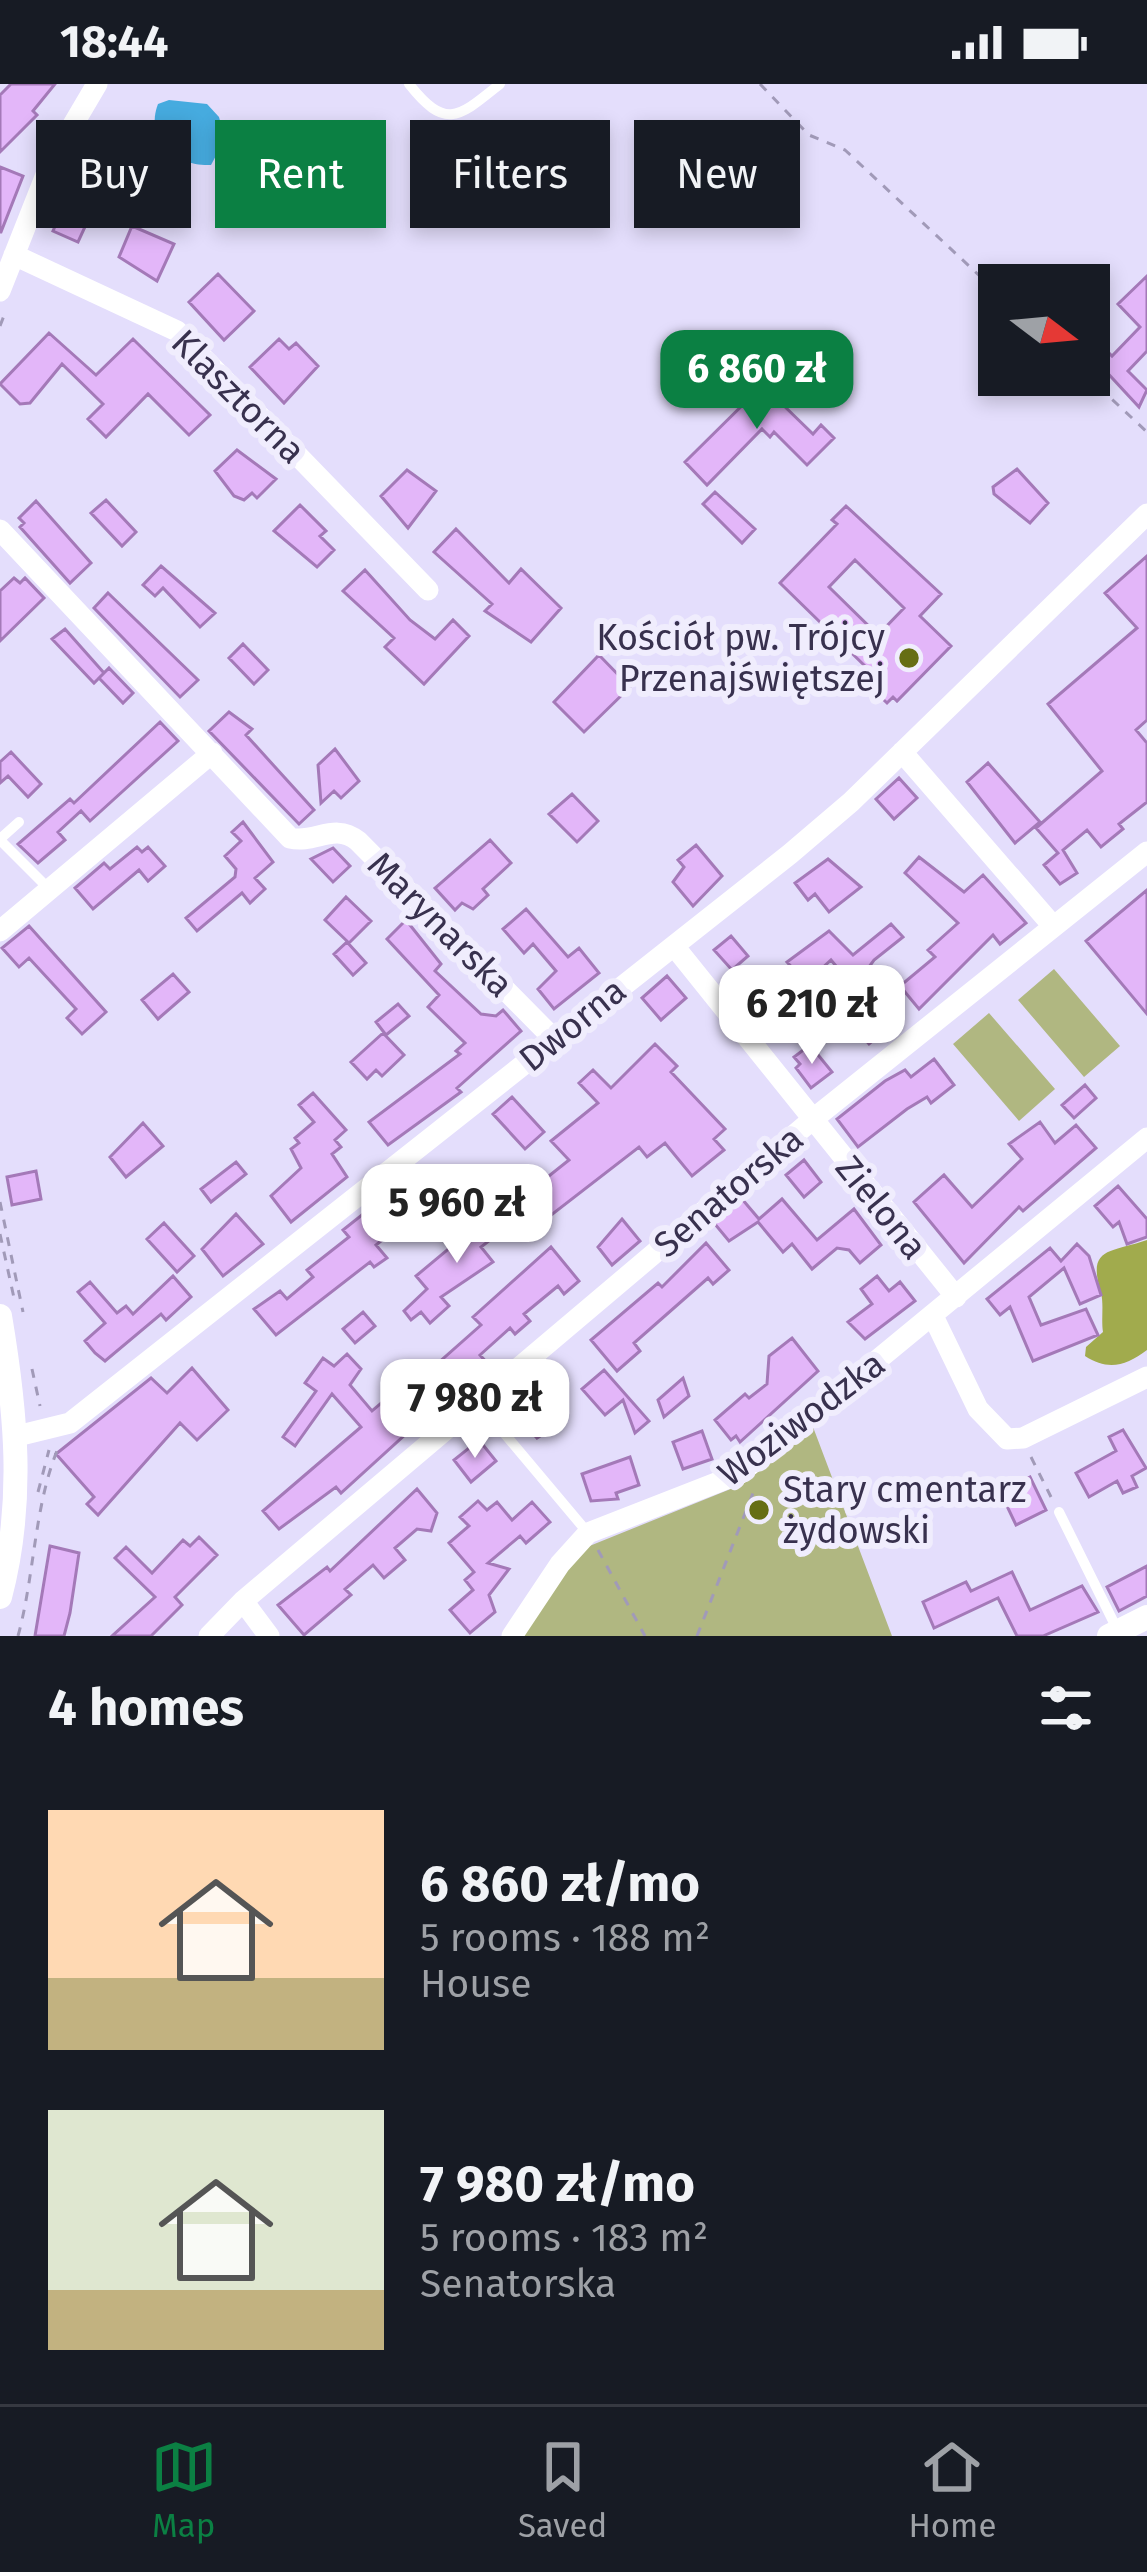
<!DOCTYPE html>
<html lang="en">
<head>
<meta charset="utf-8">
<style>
  body { margin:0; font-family:"Fira Sans",sans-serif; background:#20242c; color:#f1f3f6; height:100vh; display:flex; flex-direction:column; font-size:45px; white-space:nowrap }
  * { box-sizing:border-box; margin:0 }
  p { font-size:39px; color:#9ea1a6 }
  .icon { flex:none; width:66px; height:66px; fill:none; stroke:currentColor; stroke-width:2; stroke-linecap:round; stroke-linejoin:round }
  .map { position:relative; height:1552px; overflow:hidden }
  .sheet { display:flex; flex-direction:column; background:#171b24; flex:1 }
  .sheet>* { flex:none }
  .top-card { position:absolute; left:36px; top:36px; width:1077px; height:108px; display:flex; gap:24px }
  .needle { width:78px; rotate:106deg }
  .buttons { position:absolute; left:978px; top:180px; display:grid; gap:24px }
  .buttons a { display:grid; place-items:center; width:132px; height:132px; border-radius:0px; background:#171b24; box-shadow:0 6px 18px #0003; font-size:60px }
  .price { position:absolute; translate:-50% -102px; padding:0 27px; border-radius:24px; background:#fff; color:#222; font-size:39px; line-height:78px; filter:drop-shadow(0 3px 6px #0008) }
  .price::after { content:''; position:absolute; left:50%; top:72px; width:36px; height:27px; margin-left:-18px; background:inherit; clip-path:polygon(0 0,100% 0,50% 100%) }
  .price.current { background:#0b8043; color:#fff }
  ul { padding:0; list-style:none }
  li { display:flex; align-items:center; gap:36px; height:300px; padding:0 48px }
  li span { display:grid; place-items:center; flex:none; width:336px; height:240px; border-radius:0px; color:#555 }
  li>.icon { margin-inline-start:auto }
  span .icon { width:144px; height:144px; fill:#fffc; stroke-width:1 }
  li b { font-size:51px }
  h2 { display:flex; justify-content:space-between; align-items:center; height:144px; padding:0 48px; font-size:51px }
  .pill { padding:0 42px; border-radius:0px; background:#171b24; box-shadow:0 6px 18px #0003; font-size:42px; line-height:108px }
  .pill.current { background:#0b8043; color:#fff }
  .status { display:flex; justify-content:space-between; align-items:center; height:84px; padding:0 60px; background:#171b24; direction:ltr }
  .status svg { height:33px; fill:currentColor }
  .tab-bar { display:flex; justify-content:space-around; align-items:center; height:168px; border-top:3px solid #363941; background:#171b24; font-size:33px; color:#9ea1a6 }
  .tab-bar a { display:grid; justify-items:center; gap:6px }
  .tab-bar .current { color:#0b8043 }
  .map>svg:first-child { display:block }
  .green { fill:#b0b781 }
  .forest { fill:#a1ab4d }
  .water { fill:#46abdf }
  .building { fill:#e3b6f9; stroke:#a479b8; stroke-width:3; fill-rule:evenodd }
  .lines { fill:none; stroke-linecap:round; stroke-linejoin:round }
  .path { stroke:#a19ab8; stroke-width:3; stroke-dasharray:9 9; stroke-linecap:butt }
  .service { stroke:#fff; stroke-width:10 }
  .minor { stroke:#fff; stroke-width:21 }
  .tertiary { stroke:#fff; stroke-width:24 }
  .poi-dot { fill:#666e14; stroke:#f0edfd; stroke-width:4.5 }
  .labels { text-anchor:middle; stroke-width:12; stroke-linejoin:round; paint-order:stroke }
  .street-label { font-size:36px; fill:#38314e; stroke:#f0edfd }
  .poi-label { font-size:36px; fill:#38314e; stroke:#f0edfd; text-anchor:end }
</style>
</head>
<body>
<div class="status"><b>18:44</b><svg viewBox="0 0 49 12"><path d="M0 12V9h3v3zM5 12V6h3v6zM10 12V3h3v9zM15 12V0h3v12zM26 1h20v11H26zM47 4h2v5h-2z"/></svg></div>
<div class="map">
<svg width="1147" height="1552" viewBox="0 0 1147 1552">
  <rect width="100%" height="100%" fill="#e4defc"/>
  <path class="green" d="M 1054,885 L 1120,962 L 1084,993 L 1018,916 Z
    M 989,929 L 1055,1005 L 1019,1037 L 953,960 Z
    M 813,1343 L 892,1552 L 523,1552 L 573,1476 L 587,1463 L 743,1400 Z"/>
  <path class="forest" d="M 1147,1156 L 1147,1266 C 1126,1282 1108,1287 1085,1272 L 1086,1263 L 1103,1248 C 1101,1236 1104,1220 1101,1209 C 1087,1163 1109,1169 1147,1156 Z"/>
  <path class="water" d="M 169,16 L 207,20 L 219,33 L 225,55 L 211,81 C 177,83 144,56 158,20 Z"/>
  <path class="building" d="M 11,0 L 55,0 L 33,27 L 37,31 L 0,68 L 0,11 Z
    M 0,83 L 23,92 L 1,148 L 0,148 Z
    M 140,86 L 162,110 L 147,124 L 125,100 Z
    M 65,120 L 90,132 L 78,158 L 53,147 Z
    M 132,142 L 174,160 L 157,197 L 119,173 Z
    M 218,190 L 254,227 L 224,256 L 189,218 Z
    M 1147,192 L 1147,267 L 1128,287 L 1147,306 L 1139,323 L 1089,269 L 1099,259 L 1112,272 L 1140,243 L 1118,220 Z
    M 49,249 L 96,291 L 133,255 L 210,331 L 189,351 L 148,310 L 106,353 L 88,335 L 103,320 L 62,280 L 30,319 L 20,320 L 0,300 Z
    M 279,255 L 289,265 L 296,259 L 318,282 L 284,319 L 250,283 Z
    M 774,290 L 788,307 L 779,317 L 813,350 L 821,341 L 834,354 L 807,381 L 774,348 L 770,353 L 762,345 L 707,401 L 685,378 Z
    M 237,366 L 276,395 L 257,414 L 252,409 L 244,416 L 234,412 L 215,387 Z
    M 1017,385 L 1048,419 L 1030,439 L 994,410 L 993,403 Z
    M 407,386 L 436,407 L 408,444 L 381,412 Z
    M 715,408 L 755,445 L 742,459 L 703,420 Z
    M 106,416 L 136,448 L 122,462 L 91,429 Z
    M 36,417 L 91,479 L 70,499 L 20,443 L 24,439 L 19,434 Z
    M 300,421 L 326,447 L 320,452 L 334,466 L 317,483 L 274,447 Z
    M 846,422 L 941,510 L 920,532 L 951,562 L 897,617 L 893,613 L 887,619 L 860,593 L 868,585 L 780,499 L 837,440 L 832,436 ZM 855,476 L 904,524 L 878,551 L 829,503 Z
    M 456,445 L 509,499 L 521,485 L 561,524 L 531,558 L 485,527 L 492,520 L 434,468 Z
    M 1147,472 L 1147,636 L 1136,646 L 1147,659 L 1147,718 L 1119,740 L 1123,745 L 1101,763 L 1087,746 L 1063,766 L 1077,789 L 1060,800 L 1044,781 L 1058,769 L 1036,744 L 1102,687 L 1048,620 L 1137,544 L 1105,509 Z
    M 161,482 L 215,529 L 200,543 L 163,504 L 155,512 L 143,501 Z
    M 365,486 L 410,536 L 435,555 L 453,536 L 469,552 L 424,600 L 385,563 L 394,554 L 343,507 Z
    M 14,494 L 20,499 L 25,494 L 44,514 L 0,557 L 0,507 Z
    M 108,509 L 198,596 L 180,613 L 94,524 Z
    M 65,545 L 104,589 L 94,599 L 52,555 Z
    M 243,560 L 268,586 L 254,600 L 229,574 Z
    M 599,571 L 630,603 L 584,648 L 554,618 Z
    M 109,584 L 133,609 L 123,619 L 99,594 Z
    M 229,628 L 252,645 L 246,651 L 314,726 L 299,740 L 209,647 Z
    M 160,638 L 178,657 L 90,737 L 81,727 L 58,748 L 65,756 L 38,779 L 18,760 L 70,715 L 74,719 Z
    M 335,665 L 359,697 L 341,714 L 334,707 L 321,719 L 318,681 Z
    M 11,668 L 41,700 L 28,713 L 8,692 L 0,699 L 0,678 Z
    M 988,679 L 1040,738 L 1015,759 L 967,698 Z
    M 899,694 L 917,714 L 894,735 L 876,715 Z
    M 572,710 L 598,737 L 577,758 L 549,730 Z
    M 243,738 L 273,778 L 255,794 L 265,805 L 250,819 L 242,809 L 197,847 L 186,834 L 235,793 L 236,785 L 225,772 L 241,757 L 232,748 Z
    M 490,756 L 511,779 L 483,805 L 488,811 L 473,825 L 462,819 L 455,826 L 435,804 Z
    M 696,761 L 722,792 L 693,822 L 673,798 L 684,783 L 678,776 Z
    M 137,763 L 142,768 L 148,763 L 165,782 L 148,797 L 139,786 L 93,825 L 75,804 L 104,779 L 110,785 Z
    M 333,764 L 350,782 L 333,798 L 311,775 Z
    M 919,773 L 964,808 L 983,791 L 1026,839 L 1000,860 L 993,851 L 919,925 L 900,902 L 935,873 L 928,866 L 958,839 L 905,789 Z
    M 828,775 L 861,803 L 829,828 L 815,810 L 808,816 L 795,799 Z
    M 1147,806 L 1147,930 L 1086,857 Z
    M 346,813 L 371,837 L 349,859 L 325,836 Z
    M 526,825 L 568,873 L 579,864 L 599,889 L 554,925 L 538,905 L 556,887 L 533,860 L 524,869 L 503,845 Z
    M 406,836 L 441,880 L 435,887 L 481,930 L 496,932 L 503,926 L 521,947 L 457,1004 L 461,1008 L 388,1061 L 369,1038 L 460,970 L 456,967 L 465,959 L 428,923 L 439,911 L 387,855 Z
    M 891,840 L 903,853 L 874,876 L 866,887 L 871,893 L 856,906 L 831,876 L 806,899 L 787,878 L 829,847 L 853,871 Z
    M 29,842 L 106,928 L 82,950 L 67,934 L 76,925 L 29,874 L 19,883 L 2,864 Z
    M 731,852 L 748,872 L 732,886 L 714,866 Z
    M 347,858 L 366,879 L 353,891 L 334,870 Z
    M 173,890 L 189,908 L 158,935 L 142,916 Z
    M 667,892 L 686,914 L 661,936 L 642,914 Z
    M 851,912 L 882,949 L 869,960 L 838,924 Z
    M 398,920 L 409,932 L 386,951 L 376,938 Z
    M 383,949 L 404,971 L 382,992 L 376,986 L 367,995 L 351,978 Z
    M 655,960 L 677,982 L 671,988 L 725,1045 L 714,1055 L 724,1066 L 692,1092 L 665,1059 L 647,1073 L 639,1063 L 550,1132 L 530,1107 L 569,1076 L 551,1057 L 598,1019 L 579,999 L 593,986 L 611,1004 Z
    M 810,961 L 832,988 L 811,1004 L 796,984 L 800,980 L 794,973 Z
    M 934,975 L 954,1001 L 931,1019 L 927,1013 L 907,1025 L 858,1063 L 837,1035 L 885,997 L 905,986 L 911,993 Z
    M 1085,1001 L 1096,1014 L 1074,1034 L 1062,1021 Z
    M 313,1009 L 346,1046 L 335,1056 L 341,1063 L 332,1070 L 347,1093 L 291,1138 L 271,1112 L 301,1084 L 291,1065 L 299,1059 L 295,1054 L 314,1038 L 299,1021 Z
    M 512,1013 L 544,1048 L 525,1065 L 493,1030 Z
    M 1040,1038 L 1055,1059 L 1076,1041 L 1096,1064 L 1023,1127 L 1019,1123 L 964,1179 L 914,1118 L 944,1091 L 972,1123 L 1022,1075 L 1009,1060 Z
    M 143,1039 L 163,1062 L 126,1093 L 110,1073 Z
    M 804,1076 L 821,1098 L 804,1113 L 786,1091 Z
    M 236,1078 L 246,1090 L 211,1118 L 201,1105 Z
    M 36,1087 L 41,1115 L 12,1121 L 7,1093 Z
    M 1118,1102 L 1147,1135 L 1147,1153 L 1127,1160 L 1119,1138 L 1113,1143 L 1095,1122 Z
    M 387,1111 L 407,1136 L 376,1161 L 387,1174 L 374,1183 L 370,1178 L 276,1251 L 254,1225 L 280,1207 L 287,1215 L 313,1193 L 307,1186 L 349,1153 L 343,1146 Z
    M 742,1115 L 759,1135 L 782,1115 L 817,1156 L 854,1125 L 881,1161 L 860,1179 L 849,1166 L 837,1164 L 812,1185 L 792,1160 L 783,1168 L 758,1138 L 729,1157 L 714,1139 Z
    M 500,1122 L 513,1138 L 481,1163 L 493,1178 L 441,1213 L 449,1222 L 430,1239 L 421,1228 L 411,1236 L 404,1227 L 427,1205 L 416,1192 Z
    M 236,1130 L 263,1160 L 223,1192 L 202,1165 Z
    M 622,1135 L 640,1157 L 612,1181 L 598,1163 Z
    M 164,1139 L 194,1172 L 177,1188 L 147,1155 Z
    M 706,1159 L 729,1186 L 713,1200 L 708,1194 L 634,1259 L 640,1267 L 617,1287 L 591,1256 L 658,1199 L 662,1203 Z
    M 1077,1160 L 1089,1172 L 1101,1211 L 1080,1220 L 1064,1184 L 1029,1213 L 1041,1241 L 1086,1225 L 1098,1251 L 1033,1277 L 1010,1223 L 1000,1231 L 987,1215 L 1050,1164 L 1061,1177 Z
    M 551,1163 L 579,1197 L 564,1210 L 558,1202 L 524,1230 L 530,1237 L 515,1250 L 510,1244 L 480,1271 L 488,1280 L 459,1307 L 436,1281 L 481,1241 L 473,1233 Z
    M 173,1192 L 191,1213 L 166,1236 L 161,1230 L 105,1277 L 95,1269 L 85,1257 L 105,1239 L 78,1208 L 90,1198 L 117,1229 L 126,1222 L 133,1230 Z
    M 877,1192 L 889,1207 L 900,1198 L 915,1217 L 865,1255 L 848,1238 L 872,1220 L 861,1205 Z
    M 363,1228 L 375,1242 L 355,1259 L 343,1245 Z
    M 792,1254 L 818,1287 L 740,1358 L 736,1352 L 731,1356 L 715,1336 L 745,1310 L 749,1314 L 767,1300 L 769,1272 Z
    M 347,1270 L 361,1285 L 350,1301 L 372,1327 L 406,1298 L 431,1327 L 341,1409 L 336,1403 L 279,1445 L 263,1427 L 361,1343 L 332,1310 L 295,1362 L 283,1353 L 316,1307 L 305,1299 L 323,1274 L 334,1282 Z
    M 192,1284 L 228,1326 L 197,1356 L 180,1339 L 98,1431 L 87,1420 L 94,1413 L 56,1370 L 151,1294 L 167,1309 Z
    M 604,1286 L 649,1337 L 635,1349 L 623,1316 L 605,1331 L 582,1305 Z
    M 683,1294 L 689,1312 L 664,1333 L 658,1316 Z
    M 542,1312 L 564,1337 L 537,1354 L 518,1333 Z
    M 1123,1346 L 1146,1384 L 1132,1392 L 1137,1403 L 1123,1409 L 1117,1397 L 1089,1413 L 1076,1389 L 1116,1367 L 1109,1353 Z
    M 702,1347 L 712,1375 L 683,1385 L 673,1358 Z
    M 479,1356 L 496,1377 L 471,1398 L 454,1376 Z
    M 630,1373 L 639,1401 L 616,1409 L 618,1415 L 591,1417 L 582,1390 Z
    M 1030,1393 L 1046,1426 L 1016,1441 L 1005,1418 L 1011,1415 L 1006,1405 Z
    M 417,1405 L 437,1429 L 431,1447 L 417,1445 L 395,1464 L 405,1476 L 384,1494 L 373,1481 L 345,1505 L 351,1511 L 304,1551 L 278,1521 L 327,1483 L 330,1487 Z
    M 478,1417 L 487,1426 L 497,1418 L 512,1436 L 532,1418 L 550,1438 L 526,1459 L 520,1452 L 488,1479 L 509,1485 L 489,1511 L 495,1528 L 470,1549 L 450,1526 L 473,1506 L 465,1496 L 474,1488 L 449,1459 L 469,1442 L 460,1433 Z
    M 199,1453 L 217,1471 L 175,1513 L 182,1521 L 151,1552 L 112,1552 L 155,1513 L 115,1474 L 126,1463 L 152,1489 L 183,1456 L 190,1462 Z
    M 50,1462 L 79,1469 L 70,1529 L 64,1552 L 35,1552 Z
    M 1147,1482 L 1147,1512 L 1119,1527 L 1107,1503 Z
    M 1012,1488 L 1030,1526 L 1082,1502 L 1098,1528 L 1043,1552 L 1017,1552 L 998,1514 L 934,1544 L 923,1518 L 966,1498 L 971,1507 Z"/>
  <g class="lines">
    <path class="path" d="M 760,0 L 809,51 L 845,66 L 999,210
      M 0,242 L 5,229
      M 1086,291 L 1147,348
      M 0,1118 L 23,1228
      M 0,1150 L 14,1214
      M 32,1285 L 40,1322
      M 1031,1373 L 1051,1413
      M 38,1408 L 49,1366
      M 598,1466 L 645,1552
      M 18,1552 C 35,1490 34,1420 59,1362
      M 697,1552 L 755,1404"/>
    <path class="service" d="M 409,0 C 446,47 459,33 500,0
      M 0,755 L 19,738
      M 0,756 L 49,805
      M 478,1318 L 588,1449
      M 1059,1428 L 1118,1547"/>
    <path class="minor" d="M 14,171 L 177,247 L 428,506
      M 0,207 L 51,78 L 97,0
      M 0,446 L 290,754 C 315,760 334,738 358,757 L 554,955
      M 902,668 L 1053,842
      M 0,847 L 212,669
      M 674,862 L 956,1213
      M 933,1232 L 978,1325 L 1007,1355 L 1023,1354 L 1147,1293
      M 17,1352 L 70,1339 L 790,770 L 851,718 L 1147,430
      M 243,1517 L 269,1552
      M 209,1552 L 243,1517 L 812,1036 L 1147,768
      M 512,1552 L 560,1480 L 588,1449 L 739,1390 L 1147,1054"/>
    <path class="tertiary" d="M 0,1232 C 16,1327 25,1418 0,1513
      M 1109,1552 L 1147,1533"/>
  </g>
  <g class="poi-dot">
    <circle cx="909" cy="574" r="12"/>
    <circle cx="759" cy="1426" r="12"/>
  </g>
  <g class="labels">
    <g class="street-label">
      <text transform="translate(239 312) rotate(45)" y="13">Klasztorna</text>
      <text transform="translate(441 840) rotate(45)" y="13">Marynarska</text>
      <text transform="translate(572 940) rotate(-39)" y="13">Dworna</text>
      <text transform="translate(728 1107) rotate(-40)" y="13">Senatorska</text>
      <text transform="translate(882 1123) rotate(51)" y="13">Zielona</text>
      <text transform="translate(801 1334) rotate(-37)" y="13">Woziwodzka</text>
    </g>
    <g class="poi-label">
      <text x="885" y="566">Kościół pw. Trójcy<tspan x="885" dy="41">Przenajświętszej</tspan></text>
      <text x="783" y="1418" text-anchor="start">Stary cmentarz<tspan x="783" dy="41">żydowski</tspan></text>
    </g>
  </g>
</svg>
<div class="buttons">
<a><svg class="needle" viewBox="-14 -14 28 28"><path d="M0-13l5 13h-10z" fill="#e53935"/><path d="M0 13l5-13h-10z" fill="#9ea1a6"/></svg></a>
</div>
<b class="price current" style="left:757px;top:348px">6 860 zł</b>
<b class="price" style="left:812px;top:983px">6 210 zł</b>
<b class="price" style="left:457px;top:1182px">5 960 zł</b>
<b class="price" style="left:475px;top:1377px">7 980 zł</b>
<div class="top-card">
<a class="pill">Buy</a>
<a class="pill current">Rent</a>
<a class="pill">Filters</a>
<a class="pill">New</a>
</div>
</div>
<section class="sheet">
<h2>4 homes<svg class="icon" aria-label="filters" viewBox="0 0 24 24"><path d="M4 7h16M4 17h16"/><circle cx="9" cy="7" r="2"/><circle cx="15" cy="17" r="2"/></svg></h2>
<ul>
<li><span style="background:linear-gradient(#ffd9b3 70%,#c2b280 0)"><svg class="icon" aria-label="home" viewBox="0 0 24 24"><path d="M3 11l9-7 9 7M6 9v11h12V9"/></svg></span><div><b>6 860 zł/mo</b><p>5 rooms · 188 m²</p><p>House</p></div></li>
<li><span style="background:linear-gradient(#dfe7d0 75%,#c2b280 0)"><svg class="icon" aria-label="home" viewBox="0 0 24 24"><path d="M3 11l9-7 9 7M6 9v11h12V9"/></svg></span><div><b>7 980 zł/mo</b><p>5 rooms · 183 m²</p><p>Senatorska</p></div></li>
</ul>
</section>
<nav class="tab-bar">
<a class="current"><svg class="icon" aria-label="map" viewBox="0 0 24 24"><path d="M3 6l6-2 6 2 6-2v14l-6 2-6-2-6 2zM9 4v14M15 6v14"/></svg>Map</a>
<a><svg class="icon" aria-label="saved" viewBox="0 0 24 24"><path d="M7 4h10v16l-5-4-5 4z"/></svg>Saved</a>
<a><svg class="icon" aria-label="home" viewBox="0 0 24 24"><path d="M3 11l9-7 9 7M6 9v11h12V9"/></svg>Home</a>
</nav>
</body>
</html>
